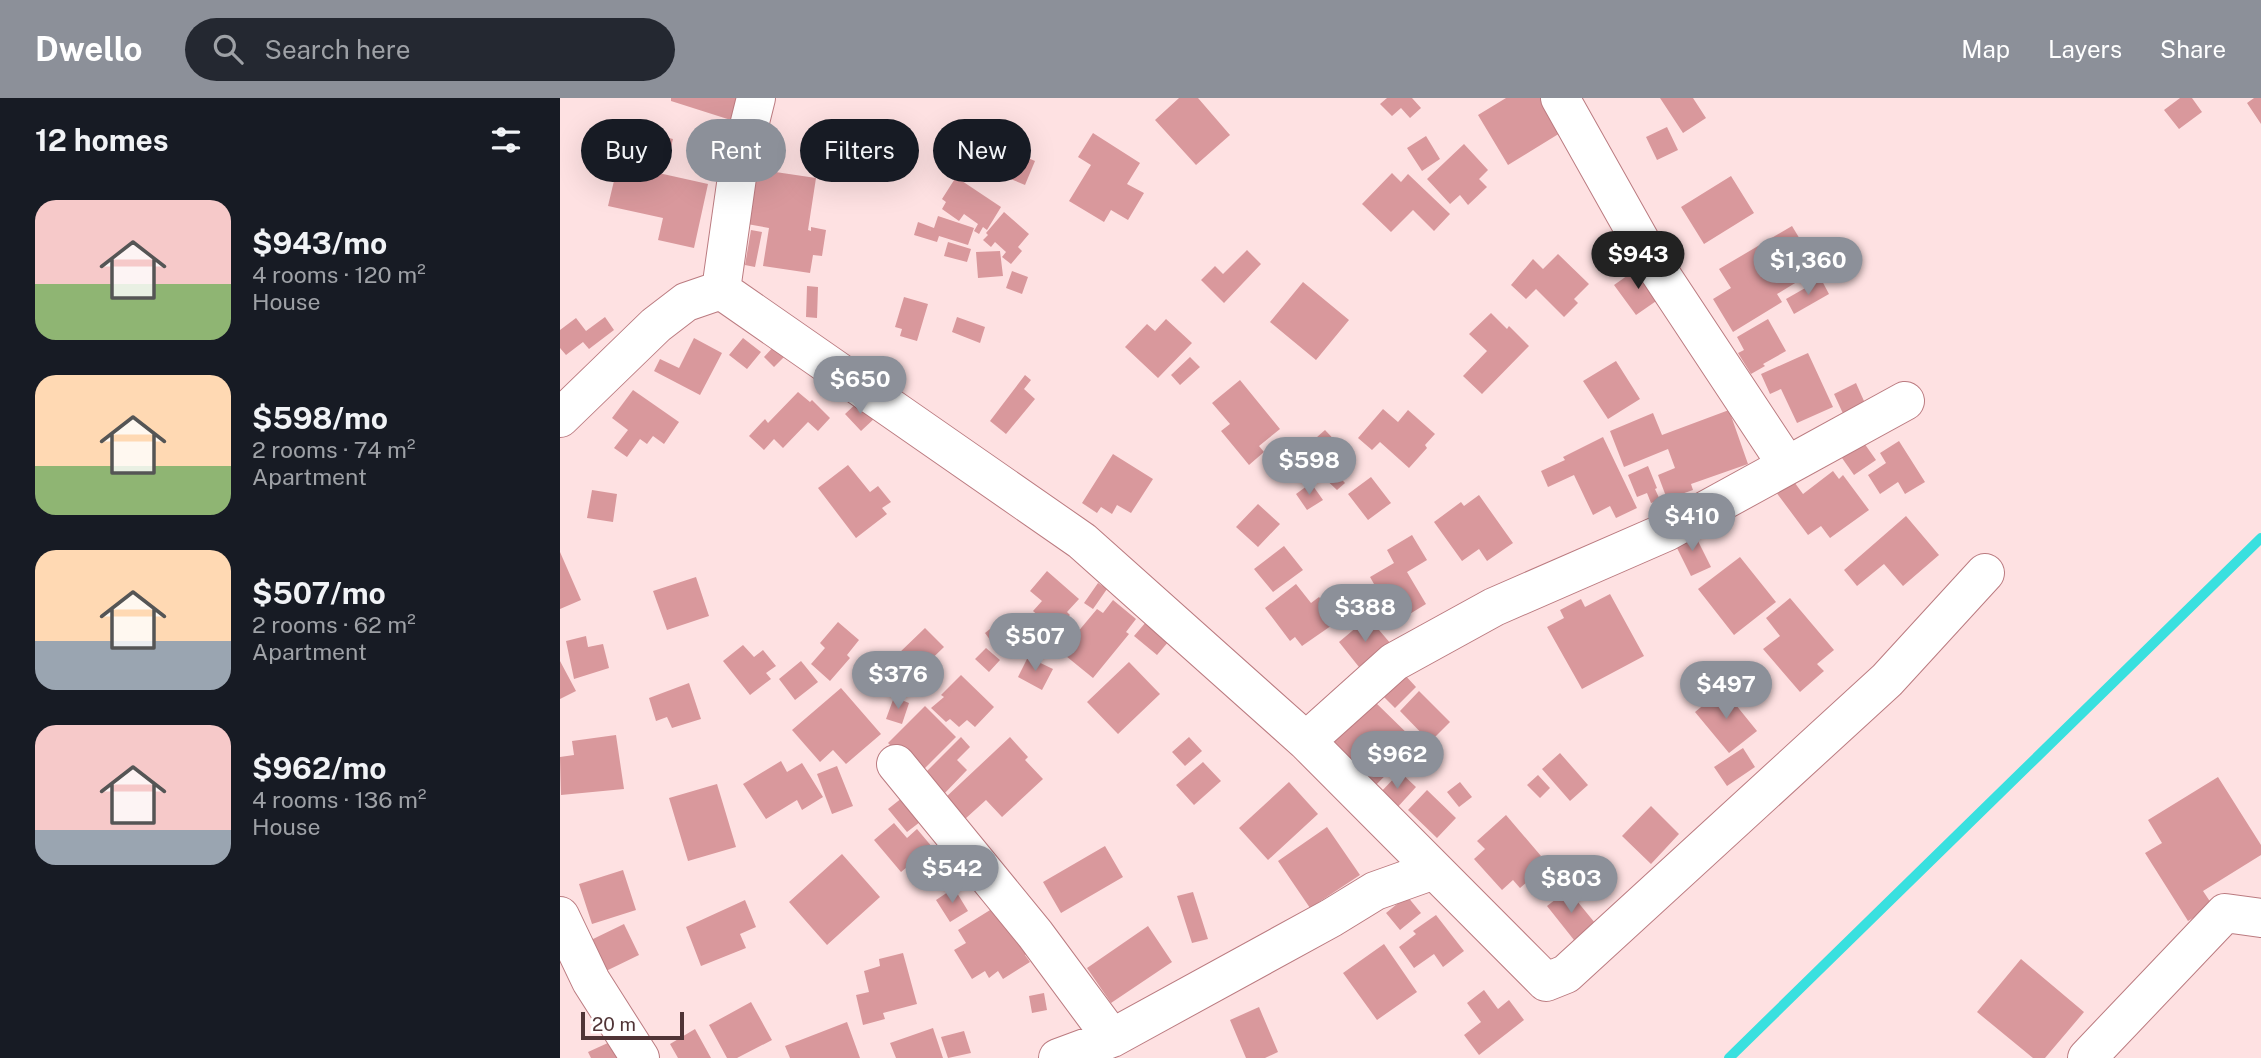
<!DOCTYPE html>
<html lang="en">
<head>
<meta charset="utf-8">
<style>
  body { margin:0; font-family:"Public Sans",sans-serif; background:#242831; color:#f1f3f6; height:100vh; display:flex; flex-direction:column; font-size:26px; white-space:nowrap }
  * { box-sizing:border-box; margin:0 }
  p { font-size:23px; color:#9ea1a6 }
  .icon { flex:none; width:38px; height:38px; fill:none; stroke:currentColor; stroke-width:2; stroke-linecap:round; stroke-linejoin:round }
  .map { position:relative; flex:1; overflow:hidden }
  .details { display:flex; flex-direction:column; background:#171b24; width:560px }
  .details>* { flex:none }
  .banner { position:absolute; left:21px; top:21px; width:665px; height:63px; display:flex; gap:14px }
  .scale { position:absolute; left:21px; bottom:18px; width:103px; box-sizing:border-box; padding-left:7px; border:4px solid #503436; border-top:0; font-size:19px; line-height:24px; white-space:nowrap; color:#503436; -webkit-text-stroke:5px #fff; paint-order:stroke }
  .price { position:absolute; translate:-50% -60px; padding:0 16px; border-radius:24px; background:#8c9099; color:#fff; font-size:23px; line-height:46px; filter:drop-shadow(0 2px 4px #0008) }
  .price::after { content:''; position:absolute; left:50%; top:42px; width:21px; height:16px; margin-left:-10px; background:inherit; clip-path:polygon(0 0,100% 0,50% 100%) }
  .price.on { background:#222; color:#fff }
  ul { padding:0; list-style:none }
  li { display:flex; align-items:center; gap:21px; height:175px; padding:0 35px }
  li span { display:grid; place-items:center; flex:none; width:196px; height:140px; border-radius:21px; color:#555 }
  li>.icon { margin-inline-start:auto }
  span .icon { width:84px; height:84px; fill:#fffc; stroke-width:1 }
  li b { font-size:30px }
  h2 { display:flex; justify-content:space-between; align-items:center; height:84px; padding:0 35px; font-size:30px }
  .tag { padding:0 24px; border-radius:32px; background:#171b24; box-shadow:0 7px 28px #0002; font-size:24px; line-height:63px }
  .tag.on { background:#8c9099; color:#fff }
  header { display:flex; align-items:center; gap:42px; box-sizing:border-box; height:98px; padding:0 35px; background:#8c9099; color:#fff }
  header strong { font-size:33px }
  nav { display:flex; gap:38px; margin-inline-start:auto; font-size:24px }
  .search { width:490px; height:63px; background:#242831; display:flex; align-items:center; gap:18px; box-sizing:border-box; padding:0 24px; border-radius:38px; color:#9ea1a6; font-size:26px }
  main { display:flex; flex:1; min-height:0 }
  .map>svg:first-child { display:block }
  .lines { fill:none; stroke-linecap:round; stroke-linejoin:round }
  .stream { stroke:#39e0df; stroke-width:10 }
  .building { fill:#d9989c }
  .minor-casing { stroke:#bb7b80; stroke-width:40 }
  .minor { stroke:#fff; stroke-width:38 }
</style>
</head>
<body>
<header>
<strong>Dwello</strong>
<div class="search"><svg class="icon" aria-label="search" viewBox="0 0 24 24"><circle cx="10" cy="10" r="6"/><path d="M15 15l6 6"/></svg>Search here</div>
<nav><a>Map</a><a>Layers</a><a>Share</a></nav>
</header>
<main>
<section class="details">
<h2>12 homes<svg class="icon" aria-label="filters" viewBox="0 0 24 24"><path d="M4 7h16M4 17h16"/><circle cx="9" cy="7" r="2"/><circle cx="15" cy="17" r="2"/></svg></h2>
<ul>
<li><span style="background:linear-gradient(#f6c9c9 60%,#8fb573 0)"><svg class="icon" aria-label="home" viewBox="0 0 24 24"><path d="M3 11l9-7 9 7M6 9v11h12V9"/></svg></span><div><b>$943/mo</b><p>4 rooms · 120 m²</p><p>House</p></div></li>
<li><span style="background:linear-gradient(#ffd9b3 65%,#8fb573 0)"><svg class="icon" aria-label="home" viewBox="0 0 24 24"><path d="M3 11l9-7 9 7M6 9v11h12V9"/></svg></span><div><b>$598/mo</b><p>2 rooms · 74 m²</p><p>Apartment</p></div></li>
<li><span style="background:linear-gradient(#ffd9b3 65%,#9aa5b1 0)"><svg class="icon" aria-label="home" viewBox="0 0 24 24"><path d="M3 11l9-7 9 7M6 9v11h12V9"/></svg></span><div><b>$507/mo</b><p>2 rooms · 62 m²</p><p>Apartment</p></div></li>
<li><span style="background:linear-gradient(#f6c9c9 75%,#9aa5b1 0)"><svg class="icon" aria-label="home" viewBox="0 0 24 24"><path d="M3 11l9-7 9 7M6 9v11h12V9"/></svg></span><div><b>$962/mo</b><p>4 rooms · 136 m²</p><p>House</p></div></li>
</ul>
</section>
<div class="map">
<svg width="1701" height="960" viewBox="0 0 1701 960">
  <rect width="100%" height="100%" fill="#fee1e2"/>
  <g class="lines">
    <path class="stream" d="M 1169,960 L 1701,440"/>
  </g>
  <path class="building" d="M 111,0 L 184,0 L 177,24 L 111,3 Z
    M 619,0 L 638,0 L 670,37 L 636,67 L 595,22 Z
    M 827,0 L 852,0 L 861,10 L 850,20 L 841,10 L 832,18 L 820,6 Z
    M 946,0 L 985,0 L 1005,32 L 948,67 L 918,17 Z
    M 1100,0 L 1133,0 L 1146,20 L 1123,35 Z
    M 1620,0 L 1632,0 L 1642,14 L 1619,31 L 1604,12 Z
    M 1694,0 L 1701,0 L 1701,26 L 1687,5 Z
    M 1107,29 L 1118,52 L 1097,62 L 1086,39 Z
    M 533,35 L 580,65 L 567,86 L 584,95 L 568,122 L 551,112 L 544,124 L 509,103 L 531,67 L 518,59 Z
    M 93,36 L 113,41 L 108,61 L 88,56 Z
    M 866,38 L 880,61 L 862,73 L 847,50 Z
    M 434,46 L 475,63 L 465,87 L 424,70 Z
    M 904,46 L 928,72 L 919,81 L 927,89 L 908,107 L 900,97 L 890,106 L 867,81 Z
    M 58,66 L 148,86 L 134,150 L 98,142 L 103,120 L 48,108 Z
    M 196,71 L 256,80 L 248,132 L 251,133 L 251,129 L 266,132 L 262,158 L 253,157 L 250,175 L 203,168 L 209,130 L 187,126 Z
    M 832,75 L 841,84 L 848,76 L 890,116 L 874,133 L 853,112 L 831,134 L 802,106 Z
    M 1171,78 L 1194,115 L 1144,146 L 1121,109 Z
    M 396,79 L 441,109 L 427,132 L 423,129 L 419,136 L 414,133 L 418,126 L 404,116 L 399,123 L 382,111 L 386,104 L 382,101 Z
    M 444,114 L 469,136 L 458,149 L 462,153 L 451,166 L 442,159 L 446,154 L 435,144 L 431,149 L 423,142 L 428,137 L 426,135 Z
    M 378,118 L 414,130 L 408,147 L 379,138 L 377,144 L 354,137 L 358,124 L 374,130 Z
    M 1232,128 L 1258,171 L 1217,196 L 1222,204 L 1173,234 L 1153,201 L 1171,190 L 1159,171 Z
    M 191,132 L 202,134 L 195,169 L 185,167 Z
    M 388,144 L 411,151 L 407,164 L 384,158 Z
    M 687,152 L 701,166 L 664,205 L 641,182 L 655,168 L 663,176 Z
    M 440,153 L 443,178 L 418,180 L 416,154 Z
    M 998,156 L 1029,186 L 1014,201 L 1018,205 L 1004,219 L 976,191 L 966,201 L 951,187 L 973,161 L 983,171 Z
    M 1081,168 L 1102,199 L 1076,217 L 1054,187 Z
    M 452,173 L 468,179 L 462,196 L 446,190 Z
    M 1261,181 L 1269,196 L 1234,216 L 1226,201 Z
    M 743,184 L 789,222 L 756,262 L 710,224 Z
    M 247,188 L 258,189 L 257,220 L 246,219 Z
    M 344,199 L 368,206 L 357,243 L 340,238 L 342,231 L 335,229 Z
    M 931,215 L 947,231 L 949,228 L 969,248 L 922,296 L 903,278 L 927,253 L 909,236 Z
    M 45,219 L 54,232 L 29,251 L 23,244 L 6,257 L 0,250 L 0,232 L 16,220 L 26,233 Z
    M 397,219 L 425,229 L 420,245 L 392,234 Z
    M 606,221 L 632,245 L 598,280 L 565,249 L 587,226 L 595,233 Z
    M 1208,221 L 1226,253 L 1203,266 L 1205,268 L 1191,276 L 1178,255 L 1184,252 L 1177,239 Z
    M 134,240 L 162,255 L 140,297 L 94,273 L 100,261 L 119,270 Z
    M 183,240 L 201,254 L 187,271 L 169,257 Z
    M 215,247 L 226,257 L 214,269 L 204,259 Z
    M 1248,255 L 1273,309 L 1237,325 L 1221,291 L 1210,296 L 1201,276 Z
    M 630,259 L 640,269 L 620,287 L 611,277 Z
    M 1056,263 L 1080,301 L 1048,321 L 1023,283 Z
    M 465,277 L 471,282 L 464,291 L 475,301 L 446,336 L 430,323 Z
    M 680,282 L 720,331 L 699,348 L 704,354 L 689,367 L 661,333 L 670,326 L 652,305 Z
    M 1296,285 L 1308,312 L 1286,322 L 1274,296 Z
    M 73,292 L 119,324 L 104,346 L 93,338 L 87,346 L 80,341 L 67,359 L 54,350 L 68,332 L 52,320 Z
    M 238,294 L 250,304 L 252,302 L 270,320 L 258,333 L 248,324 L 223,350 L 214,341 L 204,352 L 189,338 L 205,321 L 208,325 Z
    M 300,302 L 316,319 L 301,333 L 285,316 Z
    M 823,311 L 838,324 L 848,312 L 875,336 L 865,347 L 867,350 L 849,370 L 820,344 L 812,352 L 798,340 Z
    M 1169,312 L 1188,366 L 1131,386 L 1133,392 L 1107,401 L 1098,377 L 1115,370 L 1108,351 L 1064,369 L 1050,333 L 1093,315 L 1102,337 Z
    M 765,332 L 784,352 L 767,368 L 748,347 Z
    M 1043,339 L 1077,410 L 1056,420 L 1050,408 L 1033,417 L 1014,377 L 988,389 L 981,373 L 1005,362 L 1003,359 Z
    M 1339,343 L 1365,384 L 1345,396 L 1338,384 L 1320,396 L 1308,377 L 1326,365 L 1320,355 Z
    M 1304,345 L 1316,362 L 1294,377 L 1282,360 Z
    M 553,356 L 593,381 L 571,415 L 557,407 L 552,416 L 541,409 L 537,415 L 522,405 Z
    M 288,367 L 310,394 L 318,388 L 331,404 L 322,410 L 327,416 L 296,440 L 258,390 Z
    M 769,368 L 785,385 L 777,392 L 761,377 Z
    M 1088,368 L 1097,390 L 1095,391 L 1100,402 L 1091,405 L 1087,395 L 1077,399 L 1068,377 Z
    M 1273,373 L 1279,381 L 1283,377 L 1309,412 L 1270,440 L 1261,428 L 1248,437 L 1216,394 L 1232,381 L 1243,396 Z
    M 811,379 L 831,405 L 808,422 L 788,396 Z
    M 751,385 L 763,402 L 747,412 L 736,396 Z
    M 32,392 L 57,396 L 53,424 L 27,420 Z
    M 919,397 L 953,445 L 927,463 L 919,451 L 902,463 L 874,424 L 901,404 L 904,408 Z
    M 698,406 L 720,426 L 698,449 L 676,429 Z
    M 1346,418 L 1379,457 L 1343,488 L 1324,466 L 1297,488 L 1284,472 Z
    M 1133,433 L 1151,469 L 1131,478 L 1113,442 Z
    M 852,437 L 867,462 L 847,474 L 866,506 L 835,525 L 832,520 L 821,526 L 810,507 L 822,500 L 810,479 L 834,465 L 827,452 Z
    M 724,448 L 743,472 L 713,494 L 694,471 Z
    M 0,454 L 21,502 L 0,511 Z
    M 1180,459 L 1216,504 L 1174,537 L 1138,491 Z
    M 487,473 L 519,501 L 507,514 L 510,517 L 496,533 L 473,513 L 482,503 L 470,493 Z
    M 136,479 L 149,518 L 107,532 L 93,493 Z
    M 538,485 L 547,491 L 533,511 L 524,505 Z
    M 736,486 L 751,505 L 759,499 L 778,523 L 742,548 L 735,539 L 730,543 L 705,510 Z
    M 1050,496 L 1084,558 L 1022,591 L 987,529 L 1004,520 L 1000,512 L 1021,501 L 1025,509 Z
    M 1230,500 L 1274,552 L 1257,566 L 1264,573 L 1240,594 L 1203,551 L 1220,538 L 1206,520 Z
    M 553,502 L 576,521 L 566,534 L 569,536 L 533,580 L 501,554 L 537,511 L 543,515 Z
    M 278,524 L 299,542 L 287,557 L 290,560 L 270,583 L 251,566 L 265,550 L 260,545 Z
    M 586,524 L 609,543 L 597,557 L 574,538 Z
    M 813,525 L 831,546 L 814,560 L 812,558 L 799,569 L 779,544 L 798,528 L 803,534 Z
    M 435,527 L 446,543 L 436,550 L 425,535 Z
    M 365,530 L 384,549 L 355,577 L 337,557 Z
    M 26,538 L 28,549 L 43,546 L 49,570 L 14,581 L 6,543 Z
    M 183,547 L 194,559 L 203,552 L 216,568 L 206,575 L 211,581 L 190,597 L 163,563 Z
    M 426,550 L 440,562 L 429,574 L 415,561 Z
    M 468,559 L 493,571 L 482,592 L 458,579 Z
    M 0,563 L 16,593 L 0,601 Z
    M 241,563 L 258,584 L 235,602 L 219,581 Z
    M 569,564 L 600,596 L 558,636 L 527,604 Z
    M 345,570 L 353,585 L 336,595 L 327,580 Z
    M 844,576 L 856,589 L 835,610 L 822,597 Z
    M 401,577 L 434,609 L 415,629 L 407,622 L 399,629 L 390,621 L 386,624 L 371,610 L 384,599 L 381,597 Z
    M 129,585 L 141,621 L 112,630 L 107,619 L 96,623 L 89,600 Z
    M 281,590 L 321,636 L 286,666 L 273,652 L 260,664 L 232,632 Z
    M 1163,591 L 1197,633 L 1169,655 L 1135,614 Z
    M 859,593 L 890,624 L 870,644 L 840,613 Z
    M 334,599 L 349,605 L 342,626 L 326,621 Z
    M 813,602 L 857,645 L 811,692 L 767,649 Z
    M 365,608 L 396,639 L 359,676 L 328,645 Z
    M 56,637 L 64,691 L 1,697 L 0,659 L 14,657 L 12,643 Z
    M 401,639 L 410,649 L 397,662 L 407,672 L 382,698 L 362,678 Z
    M 450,639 L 468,659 L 465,662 L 483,681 L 442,719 L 426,702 L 405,721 L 385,700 Z
    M 629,639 L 642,653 L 625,668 L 612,654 Z
    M 1183,650 L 1195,669 L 1167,688 L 1154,669 Z
    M 1000,655 L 1028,687 L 1010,703 L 982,671 Z
    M 221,663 L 227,674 L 242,665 L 263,699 L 242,712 L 237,702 L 206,721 L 183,686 Z
    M 643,664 L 661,683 L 634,707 L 616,687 Z
    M 277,668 L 293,708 L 272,716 L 257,676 Z
    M 840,674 L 856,689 L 835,712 L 818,697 Z
    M 978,677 L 990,690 L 980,700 L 967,687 Z
    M 1658,679 L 1701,747 L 1701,757 L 1643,793 L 1653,808 L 1628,823 L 1585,755 L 1602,745 L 1588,722 Z
    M 729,684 L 758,716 L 708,762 L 679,730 Z
    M 900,684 L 912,699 L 899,709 L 887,694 Z
    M 157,686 L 176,749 L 128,763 L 109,700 Z
    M 352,692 L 360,724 L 347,734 L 328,711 Z
    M 867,692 L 896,720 L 877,740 L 848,712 Z
    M 1091,708 L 1119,736 L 1091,766 L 1062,738 Z
    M 946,717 L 981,758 L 968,769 L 975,777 L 960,790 L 953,782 L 942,792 L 914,761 L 925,751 L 917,743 Z
    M 334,725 L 347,740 L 357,731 L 378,756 L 353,776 L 347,769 L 341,774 L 314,742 Z
    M 767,729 L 800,777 L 750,810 L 718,763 Z
    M 545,748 L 563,779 L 501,815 L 483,784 Z
    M 282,756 L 320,799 L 267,847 L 229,804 Z
    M 63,772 L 76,812 L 32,826 L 19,786 Z
    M 394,790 L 408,813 L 390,824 L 376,802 Z
    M 1008,792 L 1035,825 L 1014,842 L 987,808 Z
    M 633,794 L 648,841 L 632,845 L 617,798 Z
    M 847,798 L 861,815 L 840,832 L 826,815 Z
    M 185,802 L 196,829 L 180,836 L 186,850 L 141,868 L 126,829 Z
    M 443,804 L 473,852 L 465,857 L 470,864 L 443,881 L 438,873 L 429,880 L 425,873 L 412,881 L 394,852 L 406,845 L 398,832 Z
    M 876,817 L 904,853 L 883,869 L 874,856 L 854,870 L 839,849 L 856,836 L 853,833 Z
    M 64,826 L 79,857 L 46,873 L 31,842 Z
    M 588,828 L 612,864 L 551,905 L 527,870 Z
    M 824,846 L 857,894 L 817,922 L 783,875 Z
    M 343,855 L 357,906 L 323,915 L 325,921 L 303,927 L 296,897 L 309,894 L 304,873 L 320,868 L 319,861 Z
    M 1461,861 L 1524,914 L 1485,960 L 1473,960 L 1417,914 Z
    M 924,892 L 938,911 L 949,902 L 964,922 L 919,957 L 904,937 L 921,924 L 907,905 Z
    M 484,895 L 487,912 L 472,915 L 469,898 Z
    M 191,904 L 212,942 L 177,960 L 167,960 L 149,927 Z
    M 699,909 L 718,954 L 705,960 L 686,960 L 670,922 Z
    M 287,924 L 300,960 L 230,960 L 225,948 Z
    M 373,930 L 383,960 L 336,960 L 330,945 Z
    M 135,931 L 151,960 L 118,960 L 110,946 Z
    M 404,933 L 411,955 L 388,960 L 381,939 Z
    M 50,944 L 58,960 L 31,960 L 28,954 Z"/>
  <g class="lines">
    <defs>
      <path id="minor" d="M 1000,0 L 1090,160 L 1227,367
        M 161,192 L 178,72 L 196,0
        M 0,320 L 96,227 L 126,204 L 161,192 L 522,443 L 746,643 L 986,884 L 1006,876 L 1327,582 L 1425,475
        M 746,643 L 834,564 L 934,509 L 1106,434 L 1345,303
        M 336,666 L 475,836 L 552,940
        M 0,818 L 31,883 L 80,960
        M 498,960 L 552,940 L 771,820 L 815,793 L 874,772
        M 1527,960 L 1665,815 L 1701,820"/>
    </defs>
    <use href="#minor" class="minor-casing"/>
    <use href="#minor" class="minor"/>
  </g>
</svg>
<div class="scale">20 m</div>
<b class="price on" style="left:1078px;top:193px">$943</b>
<b class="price" style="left:1248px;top:199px">$1,360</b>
<b class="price" style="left:300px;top:318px">$650</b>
<b class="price" style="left:749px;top:399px">$598</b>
<b class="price" style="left:1132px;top:455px">$410</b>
<b class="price" style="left:805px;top:546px">$388</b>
<b class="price" style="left:475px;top:575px">$507</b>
<b class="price" style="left:338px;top:613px">$376</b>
<b class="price" style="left:1166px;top:623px">$497</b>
<b class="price" style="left:837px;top:693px">$962</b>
<b class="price" style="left:392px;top:807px">$542</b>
<b class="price" style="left:1011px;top:817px">$803</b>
<div class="banner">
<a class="tag">Buy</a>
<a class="tag on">Rent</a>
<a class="tag">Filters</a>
<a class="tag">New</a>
</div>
</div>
</main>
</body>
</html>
